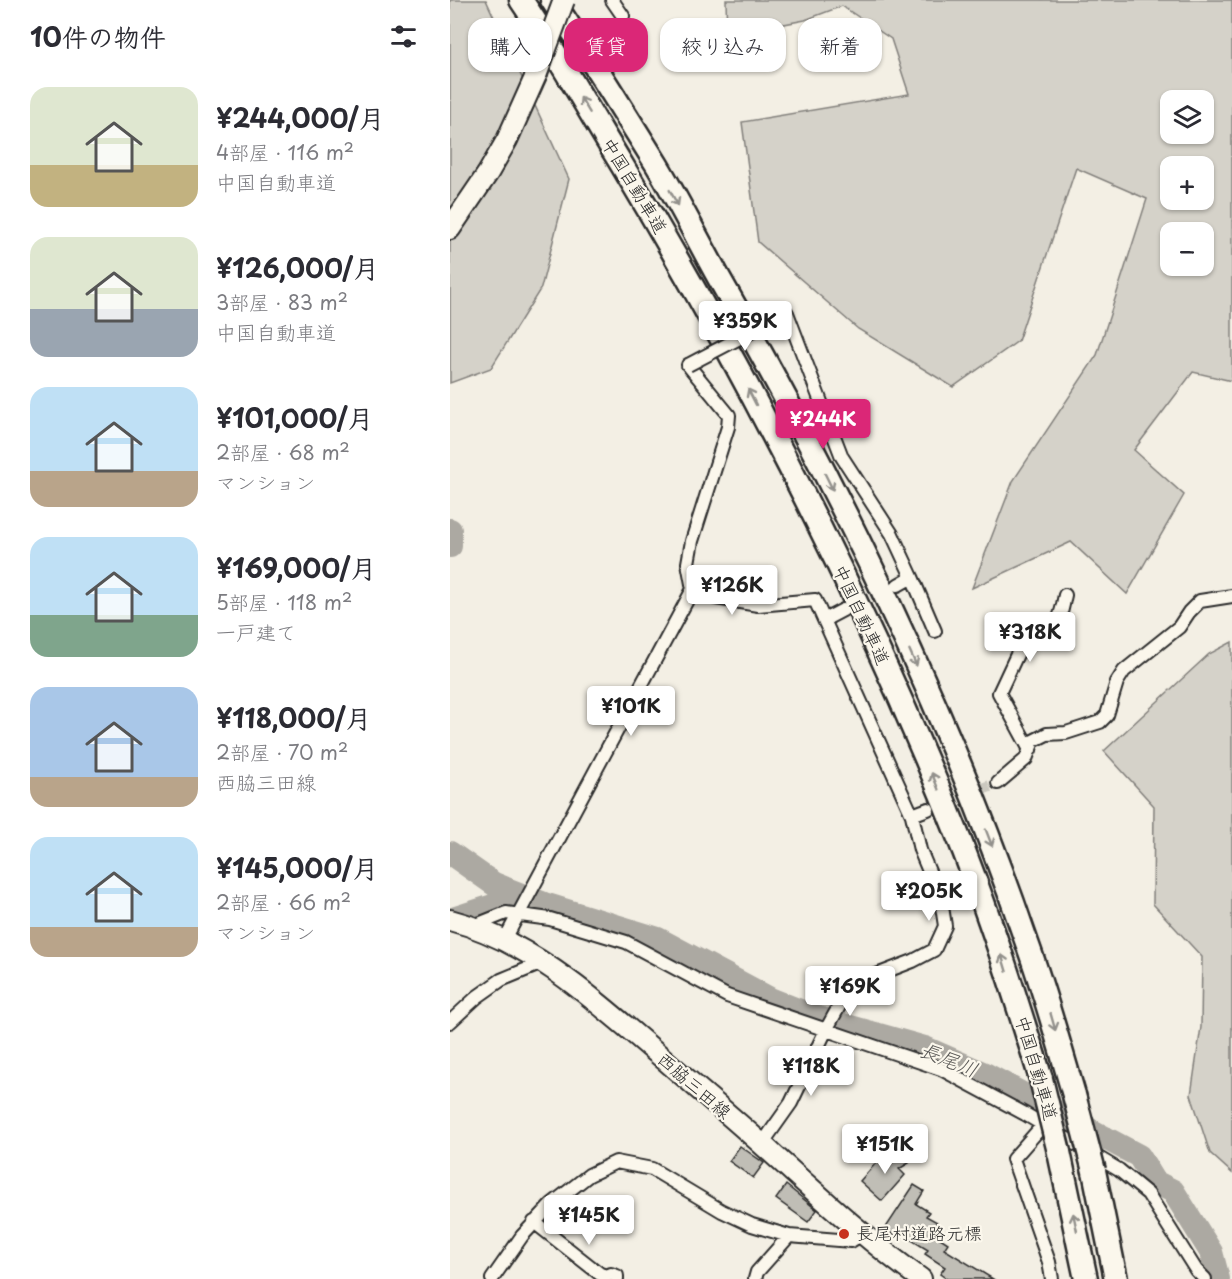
<!DOCTYPE html>
<html lang="ja">
<head>
<meta charset="utf-8">
<style>
  body { margin:0; font-family:"Playpen Sans","Klee One",sans-serif; background:#f7f7f7; color:#2b2b33; height:100vh; display:flex; flex-direction:column; font-size:22px; white-space:nowrap }
  * { box-sizing:border-box; margin:0 }
  p { font-size:20px; color:#7c7c81 }
  .icon { flex:none; width:33px; height:33px; fill:none; stroke:currentColor; stroke-width:2; stroke-linecap:round; stroke-linejoin:round }
  .map { position:relative; flex:1; overflow:hidden }
  .drawer { display:flex; flex-direction:column; background:#fff; width:450px }
  .drawer>* { flex:none }
  .banner { position:absolute; left:18px; top:18px; width:570px; height:54px; display:flex; gap:12px }
  .fabs { position:absolute; left:710px; top:90px; display:grid; gap:12px }
  .fabs a { display:grid; place-items:center; width:54px; height:54px; border-radius:12px; background:#fff; box-shadow:0 2px 4px #0004; font-size:30px }
  .price { position:absolute; translate:-50% -51px; padding:0 14px; border-radius:6px; background:#fff; color:#222; font-size:20px; line-height:39px; filter:drop-shadow(0 2px 3px #0008) }
  .price::after { content:''; position:absolute; left:50%; top:36px; width:18px; height:14px; margin-left:-9px; background:inherit; clip-path:polygon(0 0,100% 0,50% 100%) }
  .price.active { background:#db2777; color:#fff }
  ul { padding:0; list-style:none }
  li { display:flex; align-items:center; gap:18px; height:150px; padding:0 30px }
  li span { display:grid; place-items:center; flex:none; width:168px; height:120px; border-radius:18px; color:#555 }
  li>.icon { margin-inline-start:auto }
  span .icon { width:72px; height:72px; fill:#fffc; stroke-width:1 }
  li b { font-size:26px }
  h2 { display:flex; justify-content:space-between; align-items:center; height:72px; padding:0 30px; font-size:26px }
  .pill { padding:0 21px; border-radius:18px; background:#fff; box-shadow:0 2px 4px #0004; font-size:21px; line-height:54px }
  .pill.active { background:#db2777; color:#fff }
  main { display:flex; flex:1; min-height:0 }
  .map>svg:first-child { display:block }
  .green { fill:#d5d2c9; stroke:#807e7a; stroke-width:1.5; fill-rule:evenodd }
  .lines { fill:none; stroke-linecap:round; stroke-linejoin:round }
  .river { stroke:#aca9a2; stroke-width:24 }
  .building { fill:#c0beb6; stroke:#2b2b2b; stroke-width:1.5 }
  .street-tunnel { stroke:#cbc8bf; stroke-width:12; stroke-dasharray:12 6; stroke-linecap:butt }
  .street-casing { stroke:#2b2b2b; stroke-width:16 }
  .primary-casing { stroke:#2b2b2b; stroke-width:24 }
  .highway-casing { stroke:#2b2b2b; stroke-width:27 }
  .street { stroke:#fbf7ec; stroke-width:12 }
  .primary { stroke:#fbf7ec; stroke-width:20 }
  .highway { stroke:#fbf7ec; stroke-width:22 }
  .street-bridge-casing { stroke:#2b2b2b; stroke-width:16; stroke-linecap:butt }
  .primary-bridge-casing { stroke:#2b2b2b; stroke-width:24; stroke-linecap:butt }
  .highway-bridge-casing { stroke:#2b2b2b; stroke-width:27; stroke-linecap:butt }
  .street-bridge { stroke:#fbf7ec; stroke-width:12 }
  .primary-bridge { stroke:#fbf7ec; stroke-width:20 }
  .highway-bridge { stroke:#fbf7ec; stroke-width:22 }
  .oneway { stroke:#93918c }
  .poi-dot { fill:#c8321e; stroke:#fbf7ec; stroke-width:2 }
  .labels { text-anchor:middle; stroke-width:4.5; stroke-linejoin:round; paint-order:stroke }
  .street-label { font-size:18px; fill:#2b2b2b; stroke:#fbf7ec }
  .poi-label { font-size:18px; fill:#2b2b2b; stroke:#fbf7ec; text-anchor:start }
  .water-label { font-size:20px; font-style:italic; fill:#585755; stroke:#fbf7ec }
</style>
</head>
<body>
<main>
<section class="drawer">
<h2>10件の物件<svg class="icon" aria-label="filters" viewBox="0 0 24 24"><path d="M4 7h16M4 17h16"/><circle cx="9" cy="7" r="2"/><circle cx="15" cy="17" r="2"/></svg></h2>
<ul>
<li><span style="background:linear-gradient(#dfe7d0 65%,#c2b280 0)"><svg class="icon" aria-label="home" viewBox="0 0 24 24"><path d="M3 11l9-7 9 7M6 9v11h12V9"/></svg></span><div><b>¥244,000/月</b><p>4部屋 · 116 m²</p><p>中国自動車道</p></div></li>
<li><span style="background:linear-gradient(#dfe7d0 60%,#9aa5b1 0)"><svg class="icon" aria-label="home" viewBox="0 0 24 24"><path d="M3 11l9-7 9 7M6 9v11h12V9"/></svg></span><div><b>¥126,000/月</b><p>3部屋 · 83 m²</p><p>中国自動車道</p></div></li>
<li><span style="background:linear-gradient(#bfe0f5 70%,#b9a48a 0)"><svg class="icon" aria-label="home" viewBox="0 0 24 24"><path d="M3 11l9-7 9 7M6 9v11h12V9"/></svg></span><div><b>¥101,000/月</b><p>2部屋 · 68 m²</p><p>マンション</p></div></li>
<li><span style="background:linear-gradient(#bfe0f5 65%,#7fa58c 0)"><svg class="icon" aria-label="home" viewBox="0 0 24 24"><path d="M3 11l9-7 9 7M6 9v11h12V9"/></svg></span><div><b>¥169,000/月</b><p>5部屋 · 118 m²</p><p>一戸建て</p></div></li>
<li><span style="background:linear-gradient(#a9c7e8 75%,#b9a48a 0)"><svg class="icon" aria-label="home" viewBox="0 0 24 24"><path d="M3 11l9-7 9 7M6 9v11h12V9"/></svg></span><div><b>¥118,000/月</b><p>2部屋 · 70 m²</p><p>西脇三田線</p></div></li>
<li><span style="background:linear-gradient(#bfe0f5 75%,#b9a48a 0)"><svg class="icon" aria-label="home" viewBox="0 0 24 24"><path d="M3 11l9-7 9 7M6 9v11h12V9"/></svg></span><div><b>¥145,000/月</b><p>2部屋 · 66 m²</p><p>マンション</p></div></li>
</ul>
</section>
<div class="map">
<svg width="782" height="1279" viewBox="0 0 782 1279">
  <rect width="100%" height="100%" fill="#f3efe4"/>
  <filter id="ink" filterUnits="userSpaceOnUse"><feTurbulence type="fractalNoise" baseFrequency=".0167" numOctaves="2"/><feDisplacementMap in="SourceGraphic" scale="12" xChannelSelector="R" yChannelSelector="G"/><feConvolveMatrix kernelMatrix="1 2 1 2 8 2 1 2 1" color-interpolation-filters="sRGB"/></filter>
  <g filter="url(#ink)">
    <path class="green" d="M 0,0 L 36,0 L 119,179 L 91,288 L 41,368 L 0,383 Z
      M 276,0 L 782,0 L 782,381 L 743,372 L 684,450 L 734,495 L 677,594 L 621,542 L 522,588 L 563,481 L 647,355 L 697,199 L 626,168 L 568,341 L 503,387 L 408,329 L 308,242 L 292,122 L 459,94 L 441,39 L 392,6 L 355,20 L 277,35 ZM 753,100 L 753,134 L 720,134 L 720,100 ZM 753,166 L 753,200 L 720,200 L 720,166 ZM 753,232 L 753,266 L 720,266 L 720,232 Z
      M 782,642 L 782,1173 L 760,1153 L 741,1095 L 751,1027 L 752,957 L 703,904 L 704,806 L 654,751 L 759,654 Z"/>
    <g class="lines">
      <path class="river" d="M 0,530 L 0,546
        M 0,853 L 44,884 L 94,904 L 208,939 L 322,1000 L 365,1017 L 475,1048 L 537,1075 L 689,1156 L 705,1182 L 723,1191 L 761,1252 L 768,1279
        M 0,920 L 43,906 L 86,904"/>
    </g>
    <path class="building" d="M 290,1146 L 314,1163 L 303,1178 L 279,1161 Z
      M 452,1151 L 459,1163 L 449,1169 L 455,1175 L 432,1201 L 410,1181 L 433,1155 L 438,1160 Z
      M 336,1185 L 367,1210 L 358,1222 L 326,1199 Z
      M 464,1185 L 474,1191 L 466,1204 L 479,1212 L 476,1216 L 487,1222 L 481,1232 L 498,1243 L 494,1249 L 543,1279 L 497,1279 L 490,1274 L 495,1267 L 475,1254 L 478,1250 L 447,1231 L 445,1236 L 435,1229 Z"/>
    <g class="lines">
      <path class="street-tunnel" d="M 478,809 L 548,783"/>
      <defs>
        <path id="street" d="M 162,0 L 173,16
          M 337,313 L 392,457 L 442,534 L 462,577 L 448,585
          M 238,365 L 279,415 L 278,427 L 242,541 L 238,563 L 243,589 L 266,598 L 308,605 L 365,600 L 462,815 L 470,850 L 491,900 L 495,926 L 484,950 L 463,961 L 416,979 L 398,990 L 376,1030 L 341,1103 L 312,1144
          M 462,577 L 485,631
          M 374,620 L 393,610
          M 580,750 L 549,693 L 578,631 C 586,629 596,630 602,626 C 611,622 613,603 615,595
          M 548,783 L 576,759 L 583,741 L 597,734 L 616,733 L 650,722 L 657,715 L 667,682 L 674,671 L 729,627 L 739,612 L 750,601 L 782,596
          M 462,815 L 478,809
          M 21,927 L 56,913 L 100,919 L 176,942 L 277,996 L 491,1069 L 575,1114 L 669,1170 L 698,1194 L 746,1270 L 755,1279
          M 54,941 L 243,589
          M 0,1022 L 27,997 L 51,980 L 92,963
          M 593,1125 L 563,1159 L 599,1262 L 602,1279
          M 84,1222 L 150,1274 L 157,1276 L 161,1274 L 167,1276 L 167,1279
          M 42,1279 L 72,1236 L 102,1204 L 139,1175 L 166,1162 L 202,1169 L 272,1211 L 302,1225 L 339,1236 L 401,1241 L 412,1234
          M 305,1279 L 307,1272 L 339,1236"/>
        <path id="primary" d="M 0,229 L 38,173 L 57,140 L 87,73
          M 0,920 C 81,941 146,1001 208,1054 C 247,1088 287,1121 325,1156 C 373,1199 419,1242 471,1279"/>
        <path id="highway" d="M 71,0 C 107,53 138,110 172,165 C 303,384 420,613 514,851 C 543,926 567,1002 591,1079
          M 102,0 C 138,54 173,110 207,165 C 229,202 248,240 269,278 C 390,490 498,711 577,943 C 595,993 609,1044 624,1095
          M 609,1152 L 636,1279
          M 644,1171 L 666,1279"/>
      </defs>
      <use href="#street" class="street-casing"/>
      <use href="#primary" class="primary-casing"/>
      <use href="#highway" class="highway-casing"/>
      <use href="#street" class="street"/>
      <use href="#primary" class="primary"/>
      <use href="#highway" class="highway"/>
      <defs>
        <path id="street-bridge" d="M 238,365 L 337,313"/>
        <path id="primary-bridge" d="M 87,73 L 114,0"/>
        <path id="highway-bridge" d="M 591,1079 L 609,1152
          M 624,1095 L 644,1171"/>
      </defs>
      <use href="#street-bridge" class="street-bridge-casing"/>
      <use href="#primary-bridge" class="primary-bridge-casing"/>
      <use href="#highway-bridge" class="highway-bridge-casing"/>
      <use href="#street-bridge" class="street-bridge"/>
      <use href="#primary-bridge" class="primary-bridge"/>
      <use href="#highway-bridge" class="highway-bridge"/>
    </g>
    <defs><path id="oneway-shaft" d="M-6 0H5M1.5-3L5.5 0L1.5 3" fill="none" stroke-width="1.6" stroke-linecap="round" stroke-linejoin="round" transform="scale(1.5)"/></defs>
    <g class="oneway">
      <use href="#oneway-shaft" transform="translate(135 105) rotate(-121)"/>
      <use href="#oneway-shaft" transform="translate(224 198) rotate(61)"/>
      <use href="#oneway-shaft" transform="translate(302 397) rotate(-117)"/>
      <use href="#oneway-shaft" transform="translate(379 482) rotate(64)"/>
      <use href="#oneway-shaft" transform="translate(463 658) rotate(66)"/>
      <use href="#oneway-shaft" transform="translate(485 781) rotate(-112)"/>
      <use href="#oneway-shaft" transform="translate(539 838) rotate(69)"/>
      <use href="#oneway-shaft" transform="translate(554 963) rotate(-107)"/>
      <use href="#oneway-shaft" transform="translate(603 1022) rotate(74)"/>
      <use href="#oneway-shaft" transform="translate(625 1222) rotate(-102)"/>
    </g>
  </g>
  <circle class="poi-dot" cx="394" cy="1234" r="6"/>
  <g class="labels">
    <g class="street-label">
      <text transform="translate(184 186) rotate(59)" y="6">中国自動車道</text>
      <text transform="translate(411 615) rotate(65)" y="6">中国自動車道</text>
      <text transform="translate(586 1068) rotate(74)" y="6">中国自動車道</text>
      <text transform="translate(244 1086) rotate(41)" y="6">西脇三田線</text>
    </g>
    <g class="poi-label">
      <text x="406" y="1240">長尾村道路元標</text>
    </g>
    <g class="water-label">
      <text transform="translate(499 1060) rotate(22)" y="7">長尾川</text>
    </g>
  </g>
</svg>
<div class="fabs">
<a><svg class="icon" aria-label="layers" viewBox="0 0 24 24"><path d="M12 4l9 5-9 5-9-5zM3 14l9 5 9-5"/></svg></a>
<a>+</a>
<a>−</a>
</div>
<b class="price" style="left:295px;top:352px">¥359K</b>
<b class="price active" style="left:373px;top:450px">¥244K</b>
<b class="price" style="left:282px;top:616px">¥126K</b>
<b class="price" style="left:580px;top:663px">¥318K</b>
<b class="price" style="left:181px;top:737px">¥101K</b>
<b class="price" style="left:479px;top:922px">¥205K</b>
<b class="price" style="left:400px;top:1017px">¥169K</b>
<b class="price" style="left:361px;top:1097px">¥118K</b>
<b class="price" style="left:435px;top:1175px">¥151K</b>
<b class="price" style="left:139px;top:1246px">¥145K</b>
<div class="banner">
<a class="pill">購入</a>
<a class="pill active">賃貸</a>
<a class="pill">絞り込み</a>
<a class="pill">新着</a>
</div>
</div>
</main>
</body>
</html>
